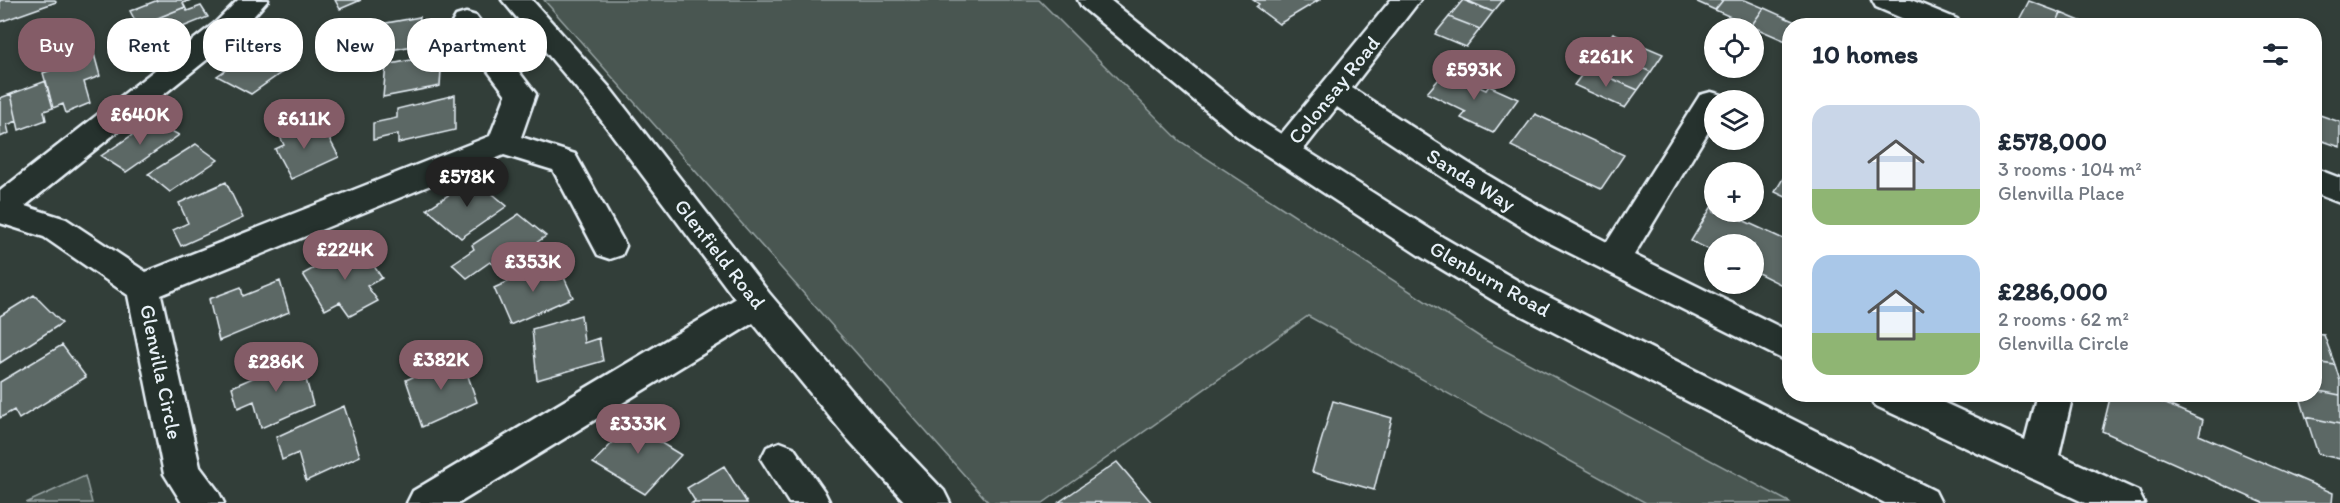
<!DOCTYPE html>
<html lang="en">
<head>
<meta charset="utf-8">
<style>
  body { margin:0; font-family:Itim,sans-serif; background:#f2f2f3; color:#1f2937; height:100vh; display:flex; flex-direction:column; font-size:22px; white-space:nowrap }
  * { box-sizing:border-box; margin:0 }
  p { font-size:20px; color:#747a83 }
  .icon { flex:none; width:33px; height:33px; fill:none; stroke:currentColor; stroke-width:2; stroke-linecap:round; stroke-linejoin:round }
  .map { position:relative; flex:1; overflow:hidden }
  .drawer { position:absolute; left:1782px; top:18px; width:540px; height:384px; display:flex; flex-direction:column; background:#fff; border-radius:24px; box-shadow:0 3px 9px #0003 }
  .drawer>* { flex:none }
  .banner { position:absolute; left:18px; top:18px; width:570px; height:54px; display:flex; gap:12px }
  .controls { position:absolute; left:1704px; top:18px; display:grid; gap:12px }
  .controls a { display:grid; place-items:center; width:60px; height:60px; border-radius:50%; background:#fff; box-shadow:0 3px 9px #0003; font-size:30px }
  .price { position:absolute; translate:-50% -51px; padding:0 14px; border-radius:21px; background:#845c67; color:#fff; font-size:20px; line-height:39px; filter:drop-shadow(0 2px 3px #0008) }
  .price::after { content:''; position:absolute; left:50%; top:36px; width:18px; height:14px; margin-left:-9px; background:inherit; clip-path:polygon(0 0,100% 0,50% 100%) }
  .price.on { background:#222; color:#fff }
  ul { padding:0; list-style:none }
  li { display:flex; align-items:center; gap:18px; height:150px; padding:0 30px }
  li span { display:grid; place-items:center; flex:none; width:168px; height:120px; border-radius:18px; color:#555 }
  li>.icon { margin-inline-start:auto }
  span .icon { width:72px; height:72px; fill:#fffc; stroke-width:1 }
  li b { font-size:26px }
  h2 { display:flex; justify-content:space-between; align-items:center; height:72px; padding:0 30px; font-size:26px }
  .pill { padding:0 21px; border-radius:24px; background:#fff; box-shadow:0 3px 9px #0003; font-size:21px; line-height:54px }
  .pill.on { background:#845c67; color:#fff }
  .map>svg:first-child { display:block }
  .green { fill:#495651; stroke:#98a4a4; stroke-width:1.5 }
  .building { fill:#5c6865; stroke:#e8f1f8; stroke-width:1.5 }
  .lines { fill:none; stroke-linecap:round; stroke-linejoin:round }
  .minor-casing { stroke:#e8f1f8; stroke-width:5 }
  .minor { fill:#26332d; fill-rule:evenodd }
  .labels { text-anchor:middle; stroke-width:4.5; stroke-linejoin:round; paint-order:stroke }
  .street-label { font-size:21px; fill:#e8f1f8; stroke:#26332d }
</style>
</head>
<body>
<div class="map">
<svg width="2340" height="503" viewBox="0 0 2340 503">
  <rect width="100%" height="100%" fill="#323e39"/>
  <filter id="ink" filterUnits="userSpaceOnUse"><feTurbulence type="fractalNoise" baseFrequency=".0167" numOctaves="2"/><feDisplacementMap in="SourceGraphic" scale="12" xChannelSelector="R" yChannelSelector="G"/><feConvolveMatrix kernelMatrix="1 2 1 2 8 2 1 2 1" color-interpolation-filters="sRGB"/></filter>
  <g filter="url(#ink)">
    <path class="green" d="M 544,0 L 1039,0 L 1180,141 L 1483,339 L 1791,503 L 1646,503 L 1308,316 L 1043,503 L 989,503 Z
      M 85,476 L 92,503 L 26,503 Z"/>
    <path class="building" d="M 0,0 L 55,0 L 56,2 L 0,22 Z
      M 158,0 L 191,0 L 183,3 L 185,7 L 138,26 L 130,11 Z
      M 335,0 L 361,0 L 340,9 Z
      M 1253,0 L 1319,0 L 1279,24 L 1256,7 L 1259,4 Z
      M 1463,0 L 1493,12 L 1480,29 L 1449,17 Z
      M 1466,0 L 1503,0 L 1493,12 Z
      M 1693,0 L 1723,0 L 1715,10 Z
      M 1723,0 L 1745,0 L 1764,8 L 1751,26 L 1715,10 Z
      M 2029,1 L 2061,13 L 2055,26 L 2034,26 L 2019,20 Z
      M 201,6 L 208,17 L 145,42 L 138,26 L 185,7 L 187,11 Z
      M 1764,8 L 1802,25 L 1790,26 L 1788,42 L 1751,26 Z
      M 2061,13 L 2092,26 L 2055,26 Z
      M 420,17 L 418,45 L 369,54 L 370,46 L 346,51 L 347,36 L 370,32 L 370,26 Z
      M 1449,17 L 1480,29 L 1466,47 L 1435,34 Z
      M 1613,33 L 1663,54 L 1651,72 L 1600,50 Z
      M 273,47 L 299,60 L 251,94 L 217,76 L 239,61 L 246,65 Z
      M 1600,50 L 1651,72 L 1638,90 L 1587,68 Z
      M 94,54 L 100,76 L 84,82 L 90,103 L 66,113 L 63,104 L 53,108 L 43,73 Z
      M 442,54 L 440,86 L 383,97 L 386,65 Z
      M 1587,68 L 1638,90 L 1625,108 L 1574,85 Z
      M 1445,72 L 1486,90 L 1489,86 L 1518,99 L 1493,133 L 1461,118 L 1466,112 L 1427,93 Z
      M 46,81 L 53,108 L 44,111 L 46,120 L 19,130 L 11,94 Z
      M 11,94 L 17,121 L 7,125 L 9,133 L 0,137 L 0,98 Z
      M 455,95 L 455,130 L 398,143 L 398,134 L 373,140 L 373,123 L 397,118 L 397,109 Z
      M 2314,113 L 2340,122 L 2340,147 L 2314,138 Z
      M 1535,114 L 1624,155 L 1601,189 L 1511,146 Z
      M 153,121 L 179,135 L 126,172 L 101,156 Z
      M 304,121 L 310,134 L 324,129 L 339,157 L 291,179 L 275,149 L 284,145 L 278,132 Z
      M 196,144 L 218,160 L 170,192 L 148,174 Z
      M 1788,170 L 1790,171 L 1790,199 L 1775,192 Z
      M 474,178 L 507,206 L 461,238 L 427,209 Z
      M 226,182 L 243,218 L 181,246 L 173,230 L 188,223 L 179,203 Z
      M 1712,206 L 1714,212 L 1725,212 L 1790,242 L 1790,289 L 1754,271 L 1754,244 L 1714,244 L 1714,252 L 1691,241 Z
      M 519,214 L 546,236 L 498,269 L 490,262 L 467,278 L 452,264 L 474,249 L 472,245 Z
      M 359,244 L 382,278 L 367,286 L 378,301 L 350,316 L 340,302 L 325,310 L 303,274 Z
      M 556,260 L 573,297 L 510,325 L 494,288 Z
      M 280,281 L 289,312 L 219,341 L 209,299 L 241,287 L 243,296 Z
      M 34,295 L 62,323 L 0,363 L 0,316 Z
      M 581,315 L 584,343 L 599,338 L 603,361 L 537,380 L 532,329 Z
      M 2314,334 L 2324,335 L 2335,365 L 2314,362 Z
      M 62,345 L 86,377 L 19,419 L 14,410 L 0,418 L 0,382 Z
      M 461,356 L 477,402 L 422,427 L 406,380 Z
      M 300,357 L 313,405 L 261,428 L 254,401 L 238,408 L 232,387 Z
      M 2314,362 L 2335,365 L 2340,381 L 2340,395 L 2314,390 Z
      M 2314,390 L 2340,395 L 2340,424 L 2306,417 L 2299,394 L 2314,394 Z
      M 2111,394 L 2143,394 L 2203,420 L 2199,435 L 2333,493 L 2332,503 L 2263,503 L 2102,431 Z
      M 1333,401 L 1392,418 L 1374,490 L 1312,472 Z
      M 344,406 L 360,456 L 306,481 L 298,453 L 282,460 L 276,437 Z
      M 642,412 L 664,426 L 653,438 L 681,455 L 645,494 L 593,463 Z
      M 2306,417 L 2340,424 L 2340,459 L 2318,454 Z
      M 1117,462 L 1152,503 L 1059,502 Z
      M 724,466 L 747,503 L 692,503 L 695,501 L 687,488 Z"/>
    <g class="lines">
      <defs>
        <path id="minor" d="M 238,0 L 268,0 L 235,37 L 25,206 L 66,219 L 146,272 L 490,136 L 506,95 L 452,23 L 456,16 L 466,13 L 476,16 L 536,94 L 521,137 L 575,154 L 626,246 L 622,255 L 610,259 L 598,255 L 553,170 L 504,155 L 161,295 L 200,467 L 218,491 L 224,503 L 182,503 L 164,474 L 128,295 L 44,237 L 0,223 L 0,191 L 215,23 Z
          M 502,0 L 532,0 L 609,87 L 769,293 L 873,416 L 944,491 L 950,503 L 906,503 L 847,438 L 753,323 L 459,503 L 407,503 L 413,491 L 735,299 L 587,101 Z
          M 1078,0 L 1110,0 L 1259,120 L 1281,134 L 1391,0 L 1420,0 L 1352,88 C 1436,142 1518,198 1607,242 L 1700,95 L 1711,92 L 1722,95 L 1725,100 L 1714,100 L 1714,122 L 1634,255 L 1790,332 L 1790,363 L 1538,237 L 1463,191 L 1337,107 L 1304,149 L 1444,238 L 1525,285 L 1935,491 L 1941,503 L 1885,503 L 1501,305 L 1420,256 L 1237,136 L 1082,7 Z
          M 1872,0 L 1911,0 L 1957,19 L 1961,26 L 1920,26 L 1876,7 Z
          M 2314,168 L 2340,178 L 2340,203 L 2314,193 Z
          M 1869,394 L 1925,394 L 2025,440 L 2037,394 L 2073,394 L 2059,455 L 2138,491 L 2144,503 L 2085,503 L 1874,405 Z
          M 780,442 L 793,447 L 824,491 L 830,503 L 789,503 L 761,459 L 767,447 Z"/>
      </defs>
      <use href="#minor" class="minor-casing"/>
      <use href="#minor" class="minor"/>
    </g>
  </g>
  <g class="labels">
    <g class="street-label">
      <text transform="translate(1334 90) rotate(-51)" y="7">Colonsay Road</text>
      <text transform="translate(1471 180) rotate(32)" y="7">Sanda Way</text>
      <text transform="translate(720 254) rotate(52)" y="7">Glenfield Road</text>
      <text transform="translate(1490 279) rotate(29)" y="7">Glenburn Road</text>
      <text transform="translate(161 372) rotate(78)" y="7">Glenvilla Circle</text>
    </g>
  </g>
</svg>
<div class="controls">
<a><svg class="icon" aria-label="locate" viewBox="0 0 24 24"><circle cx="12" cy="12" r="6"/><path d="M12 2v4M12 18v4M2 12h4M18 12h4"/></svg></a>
<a><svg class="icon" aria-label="layers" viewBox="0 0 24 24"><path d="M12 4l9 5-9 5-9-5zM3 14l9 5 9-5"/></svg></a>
<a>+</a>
<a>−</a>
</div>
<b class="price" style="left:1606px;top:88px">£261K</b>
<b class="price" style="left:1474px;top:101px">£593K</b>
<b class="price" style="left:140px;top:146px">£640K</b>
<b class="price" style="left:304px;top:150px">£611K</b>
<b class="price on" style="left:467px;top:208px">£578K</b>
<b class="price" style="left:345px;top:281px">£224K</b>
<b class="price" style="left:533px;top:293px">£353K</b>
<b class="price" style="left:441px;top:391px">£382K</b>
<b class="price" style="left:276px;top:393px">£286K</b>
<b class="price" style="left:638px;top:455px">£333K</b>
<div class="banner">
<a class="pill on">Buy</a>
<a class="pill">Rent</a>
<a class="pill">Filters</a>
<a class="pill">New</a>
<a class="pill">Apartment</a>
</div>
<section class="drawer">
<h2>10 homes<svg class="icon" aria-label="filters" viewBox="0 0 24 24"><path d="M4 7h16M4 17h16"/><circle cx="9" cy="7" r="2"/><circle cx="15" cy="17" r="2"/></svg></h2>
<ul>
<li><span style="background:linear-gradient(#c9d6e8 70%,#8fb573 0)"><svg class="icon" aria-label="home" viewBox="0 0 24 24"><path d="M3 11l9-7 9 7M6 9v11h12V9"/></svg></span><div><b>£578,000</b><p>3 rooms · 104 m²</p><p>Glenvilla Place</p></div></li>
<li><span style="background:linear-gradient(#a9c7e8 65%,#8fb573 0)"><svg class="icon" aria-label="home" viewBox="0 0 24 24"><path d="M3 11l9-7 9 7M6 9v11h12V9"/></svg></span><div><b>£286,000</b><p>2 rooms · 62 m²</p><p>Glenvilla Circle</p></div></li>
</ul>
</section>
</div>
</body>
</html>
